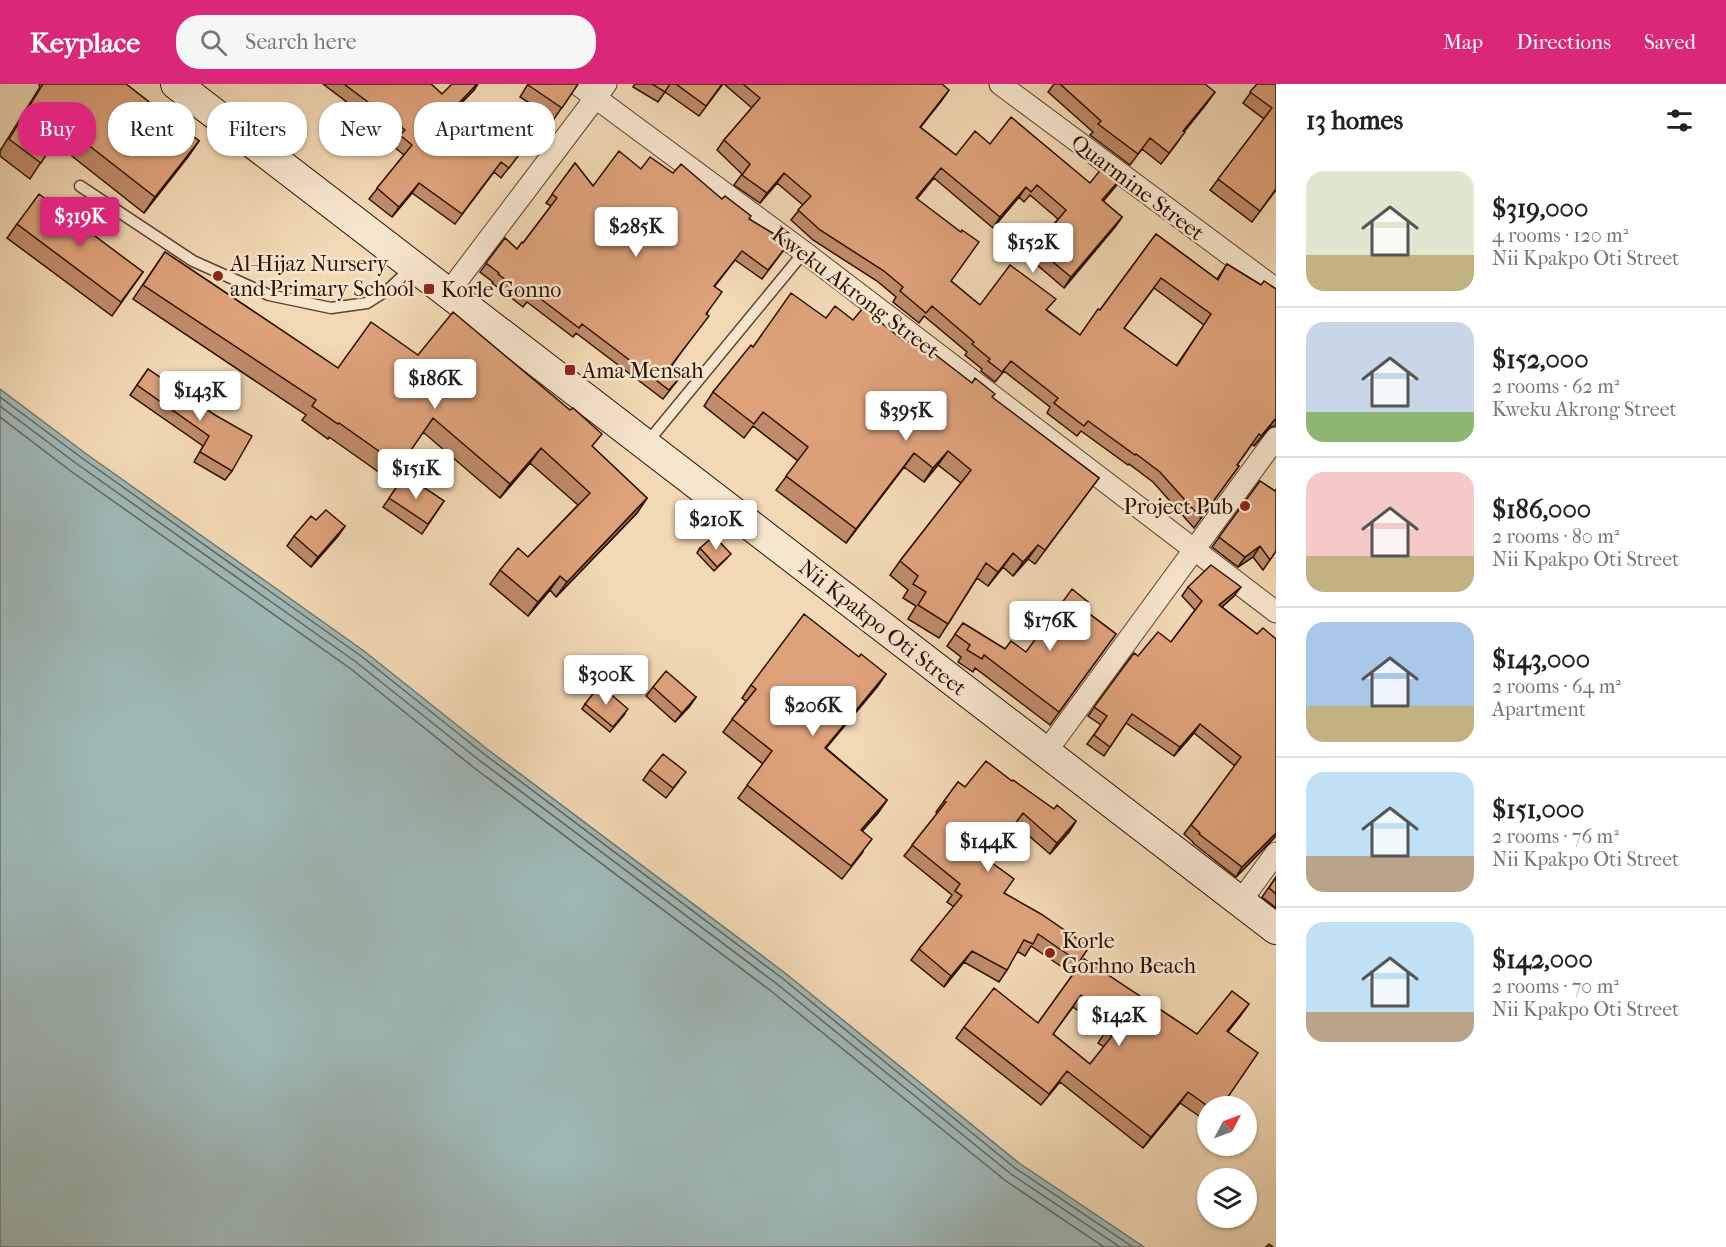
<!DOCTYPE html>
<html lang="en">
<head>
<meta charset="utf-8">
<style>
  body { margin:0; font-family:"IM FELL French Canon",serif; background:#f6f6f6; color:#222; height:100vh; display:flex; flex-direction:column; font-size:22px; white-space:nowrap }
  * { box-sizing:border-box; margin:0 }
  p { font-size:20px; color:#767676 }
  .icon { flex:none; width:33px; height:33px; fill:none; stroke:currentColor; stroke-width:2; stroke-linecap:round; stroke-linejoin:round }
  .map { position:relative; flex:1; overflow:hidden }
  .drawer { display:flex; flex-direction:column; background:#fff; width:450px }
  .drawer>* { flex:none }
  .banner { position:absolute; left:18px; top:18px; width:570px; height:54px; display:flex; gap:12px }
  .needle { width:39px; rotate:49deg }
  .fabs { position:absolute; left:1197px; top:1012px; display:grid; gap:12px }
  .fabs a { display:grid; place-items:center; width:60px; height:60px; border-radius:50%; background:#fff; box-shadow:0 2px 4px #0004; font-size:30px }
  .price { position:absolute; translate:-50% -51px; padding:0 14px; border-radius:6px; background:#fff; color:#222; font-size:20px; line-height:39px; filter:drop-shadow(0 2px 3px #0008) }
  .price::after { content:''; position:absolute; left:50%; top:36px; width:18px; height:14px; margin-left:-9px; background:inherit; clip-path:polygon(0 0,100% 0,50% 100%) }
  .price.on { background:#db2777; color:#fff }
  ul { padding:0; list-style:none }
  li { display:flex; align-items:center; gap:18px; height:150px; padding:0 30px }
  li+li { border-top:2px solid #e0e0e0 }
  li span { display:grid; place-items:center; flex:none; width:168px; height:120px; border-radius:18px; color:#555 }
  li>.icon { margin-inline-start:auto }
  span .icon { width:72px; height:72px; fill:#fffc; stroke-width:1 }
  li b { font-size:26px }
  h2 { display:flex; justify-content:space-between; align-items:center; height:72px; padding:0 30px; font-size:26px }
  .tag { padding:0 21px; border-radius:24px; background:#fff; box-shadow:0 2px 4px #0004; font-size:21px; line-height:54px }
  .tag.on { background:#db2777; color:#fff }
  header { display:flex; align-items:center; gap:36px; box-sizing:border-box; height:84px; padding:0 30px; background:#db2777; color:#fff }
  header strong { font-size:28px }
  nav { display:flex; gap:33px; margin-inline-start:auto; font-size:21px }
  .search { width:420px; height:54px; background:#f6f6f6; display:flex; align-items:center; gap:15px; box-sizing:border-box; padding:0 21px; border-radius:24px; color:#767676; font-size:22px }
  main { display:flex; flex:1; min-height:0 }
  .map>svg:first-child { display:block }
  .water { fill:#9eb8b6; stroke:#71756d; stroke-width:1.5 }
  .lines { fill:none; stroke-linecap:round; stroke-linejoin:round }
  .shore { stroke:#66645b; stroke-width:1.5 }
  .lane-casing { stroke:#5e422d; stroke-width:13 }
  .street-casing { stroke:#5e422d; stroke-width:23 }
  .secondary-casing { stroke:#2d1000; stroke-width:32 }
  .lane { stroke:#f7e6ce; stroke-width:10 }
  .street { stroke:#f7e6ce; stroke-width:21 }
  .secondary { stroke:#f7e6ce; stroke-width:30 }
  .wall { fill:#bf8b6a; stroke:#2d1000; stroke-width:1.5; fill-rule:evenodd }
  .shaded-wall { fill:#9b7156; stroke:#2d1000; stroke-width:1.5 }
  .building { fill:#dea27b; stroke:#2d1000; stroke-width:1.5; fill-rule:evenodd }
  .poi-dot { fill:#8f2418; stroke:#f7e6ce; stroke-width:2 }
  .labels { text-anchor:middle; stroke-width:5; stroke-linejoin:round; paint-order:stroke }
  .street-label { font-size:22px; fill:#2d1000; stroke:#f7e6ce }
  .poi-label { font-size:22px; fill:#2d1000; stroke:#f7e6ce; text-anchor:start }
</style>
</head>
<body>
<header>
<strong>Keyplace</strong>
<div class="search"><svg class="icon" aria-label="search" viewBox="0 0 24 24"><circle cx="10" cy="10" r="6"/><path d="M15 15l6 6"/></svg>Search here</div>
<nav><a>Map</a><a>Directions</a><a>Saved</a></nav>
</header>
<main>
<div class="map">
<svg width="1276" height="1163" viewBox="0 0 1276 1163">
  <rect width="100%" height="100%" fill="#f2d8b4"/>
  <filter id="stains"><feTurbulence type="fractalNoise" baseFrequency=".00333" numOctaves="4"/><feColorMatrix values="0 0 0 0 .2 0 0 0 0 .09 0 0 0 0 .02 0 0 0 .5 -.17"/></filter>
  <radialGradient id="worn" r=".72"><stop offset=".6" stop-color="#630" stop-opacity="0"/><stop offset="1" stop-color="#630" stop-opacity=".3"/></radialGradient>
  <path class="water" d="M 0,305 L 85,369 L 364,567 L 487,665 L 785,889 L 1019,1079 L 1144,1163 L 0,1163 Z"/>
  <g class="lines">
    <path class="shore" d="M 0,313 L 82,374 L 361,572 L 484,670 L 782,894 L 1015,1084 L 1133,1163
      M 0,322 L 77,380 L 356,578 L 479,676 L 777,900 L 1011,1090 L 1120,1163
      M 0,333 L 72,388 L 351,585 L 473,683 L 771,907 L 1006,1097 L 1104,1163"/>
    <defs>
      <path id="lane" d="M 80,102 L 193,177 L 269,211 L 331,224 L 367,219 L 389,205 L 412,183
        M 646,360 L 804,168"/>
      <path id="street" d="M 577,0 L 804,168 L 1276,528
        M 1000,0 L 1276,205
        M 448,209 L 606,0
        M 1046,668 L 1276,354
        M 1240,818 L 1276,769"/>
      <path id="secondary" d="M 176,0 L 1276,845"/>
    </defs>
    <use href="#lane" class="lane-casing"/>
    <use href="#street" class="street-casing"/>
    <use href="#secondary" class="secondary-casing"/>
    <use href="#lane" class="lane"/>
    <use href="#street" class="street"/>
    <use href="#secondary" class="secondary"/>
  </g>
  <path class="wall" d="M 39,0 L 126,0 L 199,57 L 144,129 L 54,58 L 30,95 L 0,72 L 0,67 L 40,3 L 39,1 Z
    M 323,0 L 431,0 L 442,10 L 474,6 L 440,41 L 471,67 L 528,59 L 501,94 L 494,88 L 455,140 L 412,109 L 392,133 L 369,115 L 404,71 L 393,62 L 397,56 Z
    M 528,0 L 578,0 L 554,35 L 520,13 Z
    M 635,0 L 723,0 L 699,32 L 665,8 L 658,18 L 633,3 Z
    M 724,0 L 942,0 L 942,16 L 920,43 L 956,71 L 990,60 L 1090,99 L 1123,92 L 1103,117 L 1122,133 L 1115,143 L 1064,204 L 1028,173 L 1035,163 L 1058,135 L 1030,111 L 1024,118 L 1019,113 L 993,144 L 934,94 L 917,115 L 951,197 L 980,221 L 1047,226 L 1080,251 L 1100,226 L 1156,150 L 1217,195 L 1227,180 L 1261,201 L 1276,205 L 1276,342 L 1270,343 L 1254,362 L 1252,360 L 1237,381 L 1239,382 L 1194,444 L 1153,398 L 1129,380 L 1128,381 L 1081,347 L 1077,352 L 1047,329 L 1050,323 L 1004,287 L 995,298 L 981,287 L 982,285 L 965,271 L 967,268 L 924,232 L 919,239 L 893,218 L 896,213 L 877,197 L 813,156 L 791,136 L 803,121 L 777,99 L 760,119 L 734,101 L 742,90 L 717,66 L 724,56 L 752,24 ZM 1154,204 L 1204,241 L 1176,282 L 1124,244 Z
    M 1054,0 L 1205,0 L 1207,19 L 1184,48 L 1177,59 L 1161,80 L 1142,65 L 1130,81 L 1090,51 L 1093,48 L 1048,8 Z
    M 1257,0 L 1276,0 L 1276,106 L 1252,138 L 1210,106 L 1264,35 L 1243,19 Z
    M 575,79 L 593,102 L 641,85 L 673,89 L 722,115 L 749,135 L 789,159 L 762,195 L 735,176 L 715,202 L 707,230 L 671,283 L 681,292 L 663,315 L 576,249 L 573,253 L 527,218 L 523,223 L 492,199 L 493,198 L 480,188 L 505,154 L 517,165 L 523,159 L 551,122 L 546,119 Z
    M 17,140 L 143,188 L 112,232 L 7,154 Z
    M 165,168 L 338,284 L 418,271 L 593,363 L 647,414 L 637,429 L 556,513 L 550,506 L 528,532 L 490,500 L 500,486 L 528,473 L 578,421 L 530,379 L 500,414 L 423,348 L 390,396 L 329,353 L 328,355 L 302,336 L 306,331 L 133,215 Z
    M 826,234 L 853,236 L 904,257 L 972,299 L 1099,394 L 1035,480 L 1028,475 L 1013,492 L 1003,483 L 988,502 L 977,494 L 948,540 L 939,554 L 908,535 L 916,522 L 903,514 L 908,506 L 890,491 L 900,477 L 961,399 L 938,381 L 924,398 L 904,383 L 846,459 L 776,406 L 798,377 L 753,342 L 744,354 L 704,322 L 713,308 L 753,263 Z
    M 148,285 L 215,331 L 232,387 L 225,396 L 194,378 L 203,362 L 130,311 Z
    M 405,391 L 444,417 L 422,450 L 383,423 Z
    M 1260,397 L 1275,407 L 1276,467 L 1263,486 L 1253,473 L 1238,483 L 1212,463 Z
    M 316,436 L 345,442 L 338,452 L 311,483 L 287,462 L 294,452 Z
    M 700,464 L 727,474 L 714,487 L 697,469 Z
    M 1188,503 L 1234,512 L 1222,523 L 1257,550 L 1276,555 L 1276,752 L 1236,793 L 1193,759 L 1193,758 L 1184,750 L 1235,682 L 1194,649 L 1174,672 L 1126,639 L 1104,672 L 1087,660 L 1101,641 L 1088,632 L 1134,569 L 1138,572 L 1171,558 L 1195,526 L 1182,512 Z
    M 1083,525 L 1116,550 L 1050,641 L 975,584 L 973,588 L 958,578 L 961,573 L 947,562 L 963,539 L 1005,565 L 1026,568 Z
    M 859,573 L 886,590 L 877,603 L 826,664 L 887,716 L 878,729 L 862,747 L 863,768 L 842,795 L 738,714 L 763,680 L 723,648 L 746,617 L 742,614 L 751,601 Z
    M 653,603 L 696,613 L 689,623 L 675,638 L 646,612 Z
    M 585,620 L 625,630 L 610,648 L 582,625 Z
    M 650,686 L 679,697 L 666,714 L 643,696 Z
    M 1012,697 L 1054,725 L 1076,737 L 1069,748 L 1050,770 L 1015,740 L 988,776 L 1004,809 L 1089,863 L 1071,889 L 1031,862 L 1025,872 L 1017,867 L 1007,886 L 999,898 L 964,878 L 944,903 L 911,876 L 919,865 L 954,823 L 947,818 L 952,811 L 904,772 L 938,729 L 936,728 L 958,698 L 965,703 Z
    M 1276,793 L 1276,824 L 1262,813 Z
    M 1084,875 L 1197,950 L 1241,931 L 1228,947 L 1221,1023 L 1208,1023 L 1208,1038 L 1180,1019 L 1143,1064 L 1060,998 L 1041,1021 L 956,954 L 964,943 L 1038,939 ZM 1073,923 L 1106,947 L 1098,959 L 1104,963 L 1090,980 L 1053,950 Z"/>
  <path class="shaded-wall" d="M 477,0 L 478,0 L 474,6 L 431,50 L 439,40 Z
    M 949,6 L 942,16 L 913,53 L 920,43 Z
    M 1215,8 L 1207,19 L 1175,58 L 1183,47 Z
    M 199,57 L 188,73 L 144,129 L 155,113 Z
    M 784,89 L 777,99 L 760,119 L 767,109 Z
    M 1123,92 L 1116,102 L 1095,127 L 1102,116 Z
    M 419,99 L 412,109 L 392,133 L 399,123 Z
    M 1026,103 L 1019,113 L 993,144 L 1000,133 Z
    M 1122,133 L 1115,143 L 1064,204 L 1071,193 Z
    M 1276,334 L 1276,342 L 1270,343 L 1254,362 Z
    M 541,364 L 530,379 L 500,414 L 510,400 Z
    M 948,367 L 938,381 L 924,398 L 933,384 Z
    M 914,369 L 904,383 L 846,459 L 856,445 Z
    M 647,414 L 637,429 L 556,513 L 567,498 Z
    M 345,442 L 338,452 L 311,483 L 318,473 Z
    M 1038,461 L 1028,475 L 1013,492 L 1023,478 Z
    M 1260,462 L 1253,473 L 1238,483 L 1245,473 Z
    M 1013,469 L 1003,483 L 988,502 L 998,488 Z
    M 560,492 L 550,506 L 528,532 L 538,518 Z
    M 1241,503 L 1234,512 L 1213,531 L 1219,521 Z
    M 886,590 L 877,603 L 816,676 L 825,664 Z
    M 696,613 L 689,623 L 675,638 L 682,629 Z
    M 1200,640 L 1194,649 L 1174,672 L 1180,663 Z
    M 887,716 L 878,729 L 852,759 L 861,746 Z
    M 1076,737 L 1069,748 L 1050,770 L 1057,759 Z
    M 1276,749 L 1276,752 L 1236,793 L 1242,783 Z
    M 972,867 L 964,878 L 944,903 L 951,892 Z
    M 1249,920 L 1241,931 L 1220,958 L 1227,947 Z
    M 1188,1008 L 1180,1019 L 1143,1064 L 1151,1053 Z"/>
  <path class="building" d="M 43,0 L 126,0 L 199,57 L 155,113 L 64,42 L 41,79 L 9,55 Z
    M 344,0 L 431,0 L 442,10 L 452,0 L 477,0 L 439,40 L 471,67 L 497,35 L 528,59 L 509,84 L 501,78 L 462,130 L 419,99 L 399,123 L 377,104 L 412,61 L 400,51 L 405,46 Z
    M 529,0 L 578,0 L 562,24 L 528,1 Z
    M 652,0 L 670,0 L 665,8 Z
    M 676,0 L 722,0 L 706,22 Z
    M 743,0 L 942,0 L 949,6 L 920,43 L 956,71 L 975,47 L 990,60 L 1011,33 L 1090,99 L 1106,79 L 1123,92 L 1102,116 L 1122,133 L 1071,193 L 1035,163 L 1066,126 L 1037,101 L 1031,108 L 1026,103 L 1000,133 L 941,84 L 916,114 L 961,148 L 962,146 L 979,158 L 951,197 L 980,221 L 1010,181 L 1056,215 L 1046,226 L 1080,251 L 1098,225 L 1100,226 L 1156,150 L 1218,196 L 1227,180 L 1261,201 L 1264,197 L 1276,205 L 1276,334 L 1261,352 L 1259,350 L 1237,381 L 1239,382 L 1201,434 L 1160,388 L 1136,370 L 1135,371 L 1088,337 L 1084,342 L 1054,319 L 1058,314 L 1011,277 L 1002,288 L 988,277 L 990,275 L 972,260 L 974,258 L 932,222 L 926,229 L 900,207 L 903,203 L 884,187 L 820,146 L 798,126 L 811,112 L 784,89 L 767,109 L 742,91 L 750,80 L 724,56 L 760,14 ZM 1161,194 L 1211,230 L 1177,282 L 1124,244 Z
    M 1060,0 L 1205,0 L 1215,8 L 1183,47 L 1185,48 L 1169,69 L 1150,54 L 1138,70 L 1098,40 L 1101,37 Z
    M 1257,0 L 1276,0 L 1276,105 L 1260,127 L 1218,95 L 1272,24 L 1250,8 Z
    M 619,67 L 641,85 L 650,73 L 673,89 L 681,80 L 722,115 L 725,112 L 751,132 L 749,135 L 789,159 L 768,186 L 742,167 L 714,202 L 722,208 L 706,230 L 709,232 L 670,283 L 681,292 L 669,306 L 582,240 L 579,244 L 533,209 L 529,214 L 498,190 L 499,189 L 486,179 L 505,154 L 517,165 L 522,158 L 523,159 L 557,114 L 552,110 L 575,79 L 593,102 Z
    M 39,110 L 143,188 L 121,218 L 17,140 Z
    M 165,168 L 338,284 L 371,238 L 418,271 L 453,228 L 570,326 L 573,324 L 602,350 L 592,362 L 647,414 L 567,498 L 560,492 L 538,518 L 500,486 L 518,464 L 528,473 L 590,409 L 541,364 L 510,400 L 433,334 L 400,382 L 339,339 L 338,340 L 312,322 L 316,316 L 143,201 Z
    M 791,209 L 826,234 L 835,222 L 853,236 L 863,224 L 904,257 L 905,255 L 924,269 L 928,265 L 972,299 L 975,294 L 995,310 L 992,313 L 1099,394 L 1045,466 L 1038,461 L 1023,478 L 1013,469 L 998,488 L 986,479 L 948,540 L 918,521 L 926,508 L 913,500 L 918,492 L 900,477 L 971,386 L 948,367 L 933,384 L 914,369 L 856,445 L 786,392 L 808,363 L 763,328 L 754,340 L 713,308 L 751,261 L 753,263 Z
    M 148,285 L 215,331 L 252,352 L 232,387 L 200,368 L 209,352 L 137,301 Z
    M 405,391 L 444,417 L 428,440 L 389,414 Z
    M 1260,397 L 1275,407 L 1276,405 L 1276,467 L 1270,476 L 1260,462 L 1245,473 L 1219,453 Z
    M 326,426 L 345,442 L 318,473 L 294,452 L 311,432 L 316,436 Z
    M 714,452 L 731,470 L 717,483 L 700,464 Z
    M 1211,481 L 1241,503 L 1219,521 L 1257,550 L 1263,544 L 1276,555 L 1276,749 L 1242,783 L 1199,750 L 1200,749 L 1191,741 L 1241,673 L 1200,640 L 1180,663 L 1132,630 L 1110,663 L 1094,651 L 1107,632 L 1094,623 L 1134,569 L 1138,572 L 1158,548 L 1171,558 L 1202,517 L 1188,503 Z
    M 1072,505 L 1088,518 L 1083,525 L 1116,550 L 1059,628 L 984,571 L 982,575 L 967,566 L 970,561 L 955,550 L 963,539 L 1005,565 L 1011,557 L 1026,568 Z
    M 804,530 L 859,573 L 861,570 L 886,590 L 825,664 L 887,716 L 861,746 L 872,755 L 851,782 L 747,701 L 772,667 L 732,635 L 756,605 L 751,601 Z
    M 666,587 L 696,613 L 682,629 L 653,603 Z
    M 600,601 L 628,625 L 613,643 L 585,620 Z
    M 663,670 L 686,688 L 673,704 L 650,686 Z
    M 986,677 L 1012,697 L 1013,696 L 1054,725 L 1057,721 L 1076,737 L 1057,759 L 1023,729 L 988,776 L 1014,795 L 1004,809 L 1041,830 L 1089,863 L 1079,878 L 1038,850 L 1033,860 L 1024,856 L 1007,886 L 972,867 L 951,892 L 919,865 L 962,812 L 955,807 L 960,800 L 912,761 L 946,718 L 944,717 L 958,698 L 965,703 Z
    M 1276,793 L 1276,810 L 1269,804 Z
    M 1084,875 L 1197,950 L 1232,907 L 1249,920 L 1227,947 L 1258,969 L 1221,1023 L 1209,1023 L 1188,1008 L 1151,1053 L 1067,987 L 1049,1010 L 964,943 L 994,904 L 1038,939 ZM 1081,911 L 1115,936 L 1106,948 L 1112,952 L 1090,980 L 1053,950 Z
    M 1269,1160 L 1273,1163 L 1266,1163 Z"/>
  <g class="poi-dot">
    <circle cx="218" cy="192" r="6"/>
    <rect x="423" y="199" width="12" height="12" rx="3"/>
    <rect x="564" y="280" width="12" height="12" rx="3"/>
    <circle cx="1245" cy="422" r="6"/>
    <circle cx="1050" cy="869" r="6"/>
  </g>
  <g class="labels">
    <g class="street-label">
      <text transform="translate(1138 103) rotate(37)" y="8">Quarmine Street</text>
      <text transform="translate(856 208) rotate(37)" y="8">Kweku Akrong Street</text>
      <text transform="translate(883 543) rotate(38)" y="8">Nii Kpakpo Oti Street</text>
    </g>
    <g class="poi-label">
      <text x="230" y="187">Al-Hijaz Nursery<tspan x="230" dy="25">and Primary School</tspan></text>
      <text x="441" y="213">Korle Gonno</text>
      <text x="582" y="294">Ama Mensah</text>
      <text x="1233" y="430" text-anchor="end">Project Pub</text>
      <text x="1062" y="864">Korle<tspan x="1062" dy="25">Gorhno Beach</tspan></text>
    </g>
  </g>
  <rect width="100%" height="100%" filter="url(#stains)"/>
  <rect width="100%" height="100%" fill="url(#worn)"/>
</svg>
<div class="fabs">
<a><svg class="needle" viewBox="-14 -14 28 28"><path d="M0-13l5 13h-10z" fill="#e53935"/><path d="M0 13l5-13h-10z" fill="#767676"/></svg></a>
<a><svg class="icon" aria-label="layers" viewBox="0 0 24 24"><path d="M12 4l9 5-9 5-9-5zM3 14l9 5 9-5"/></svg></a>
</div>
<b class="price on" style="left:80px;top:164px">$319K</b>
<b class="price" style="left:636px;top:174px">$285K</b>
<b class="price" style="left:1033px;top:190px">$152K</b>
<b class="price" style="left:435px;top:326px">$186K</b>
<b class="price" style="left:200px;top:338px">$143K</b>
<b class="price" style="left:906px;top:358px">$395K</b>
<b class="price" style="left:416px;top:416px">$151K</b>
<b class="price" style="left:716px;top:467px">$210K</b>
<b class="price" style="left:1050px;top:568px">$176K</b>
<b class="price" style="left:606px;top:622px">$300K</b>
<b class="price" style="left:813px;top:653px">$206K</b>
<b class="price" style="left:988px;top:789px">$144K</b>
<b class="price" style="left:1119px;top:963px">$142K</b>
<div class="banner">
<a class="tag on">Buy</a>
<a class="tag">Rent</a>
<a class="tag">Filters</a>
<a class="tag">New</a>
<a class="tag">Apartment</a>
</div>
</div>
<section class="drawer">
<h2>13 homes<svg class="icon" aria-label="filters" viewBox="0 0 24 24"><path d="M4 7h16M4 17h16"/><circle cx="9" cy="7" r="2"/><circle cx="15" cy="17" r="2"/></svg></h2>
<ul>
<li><span style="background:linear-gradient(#dfe7d0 70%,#c2b280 0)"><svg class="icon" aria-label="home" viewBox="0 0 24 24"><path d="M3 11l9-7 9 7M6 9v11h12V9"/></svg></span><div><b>$319,000</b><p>4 rooms · 120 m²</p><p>Nii Kpakpo Oti Street</p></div></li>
<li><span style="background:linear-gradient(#c9d6e8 75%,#8fb573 0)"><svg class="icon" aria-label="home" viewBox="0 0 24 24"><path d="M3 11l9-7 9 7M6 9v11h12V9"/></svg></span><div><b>$152,000</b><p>2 rooms · 62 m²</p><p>Kweku Akrong Street</p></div></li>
<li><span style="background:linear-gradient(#f6c9c9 70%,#c2b280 0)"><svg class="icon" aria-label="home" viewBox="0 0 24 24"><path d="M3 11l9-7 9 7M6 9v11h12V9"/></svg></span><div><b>$186,000</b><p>2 rooms · 80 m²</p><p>Nii Kpakpo Oti Street</p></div></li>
<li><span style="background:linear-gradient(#a9c7e8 70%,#c2b280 0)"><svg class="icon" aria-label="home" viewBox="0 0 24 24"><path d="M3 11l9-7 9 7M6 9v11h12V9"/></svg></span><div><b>$143,000</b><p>2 rooms · 64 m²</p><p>Apartment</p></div></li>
<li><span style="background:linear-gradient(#bfe0f5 70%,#b9a48a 0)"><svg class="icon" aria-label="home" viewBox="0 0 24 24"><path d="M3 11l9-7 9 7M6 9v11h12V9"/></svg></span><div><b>$151,000</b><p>2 rooms · 76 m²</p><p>Nii Kpakpo Oti Street</p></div></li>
<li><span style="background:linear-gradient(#bfe0f5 75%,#b9a48a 0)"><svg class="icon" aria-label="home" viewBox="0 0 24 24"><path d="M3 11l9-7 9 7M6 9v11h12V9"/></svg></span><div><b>$142,000</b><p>2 rooms · 70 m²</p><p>Nii Kpakpo Oti Street</p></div></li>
</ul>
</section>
</main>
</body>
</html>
